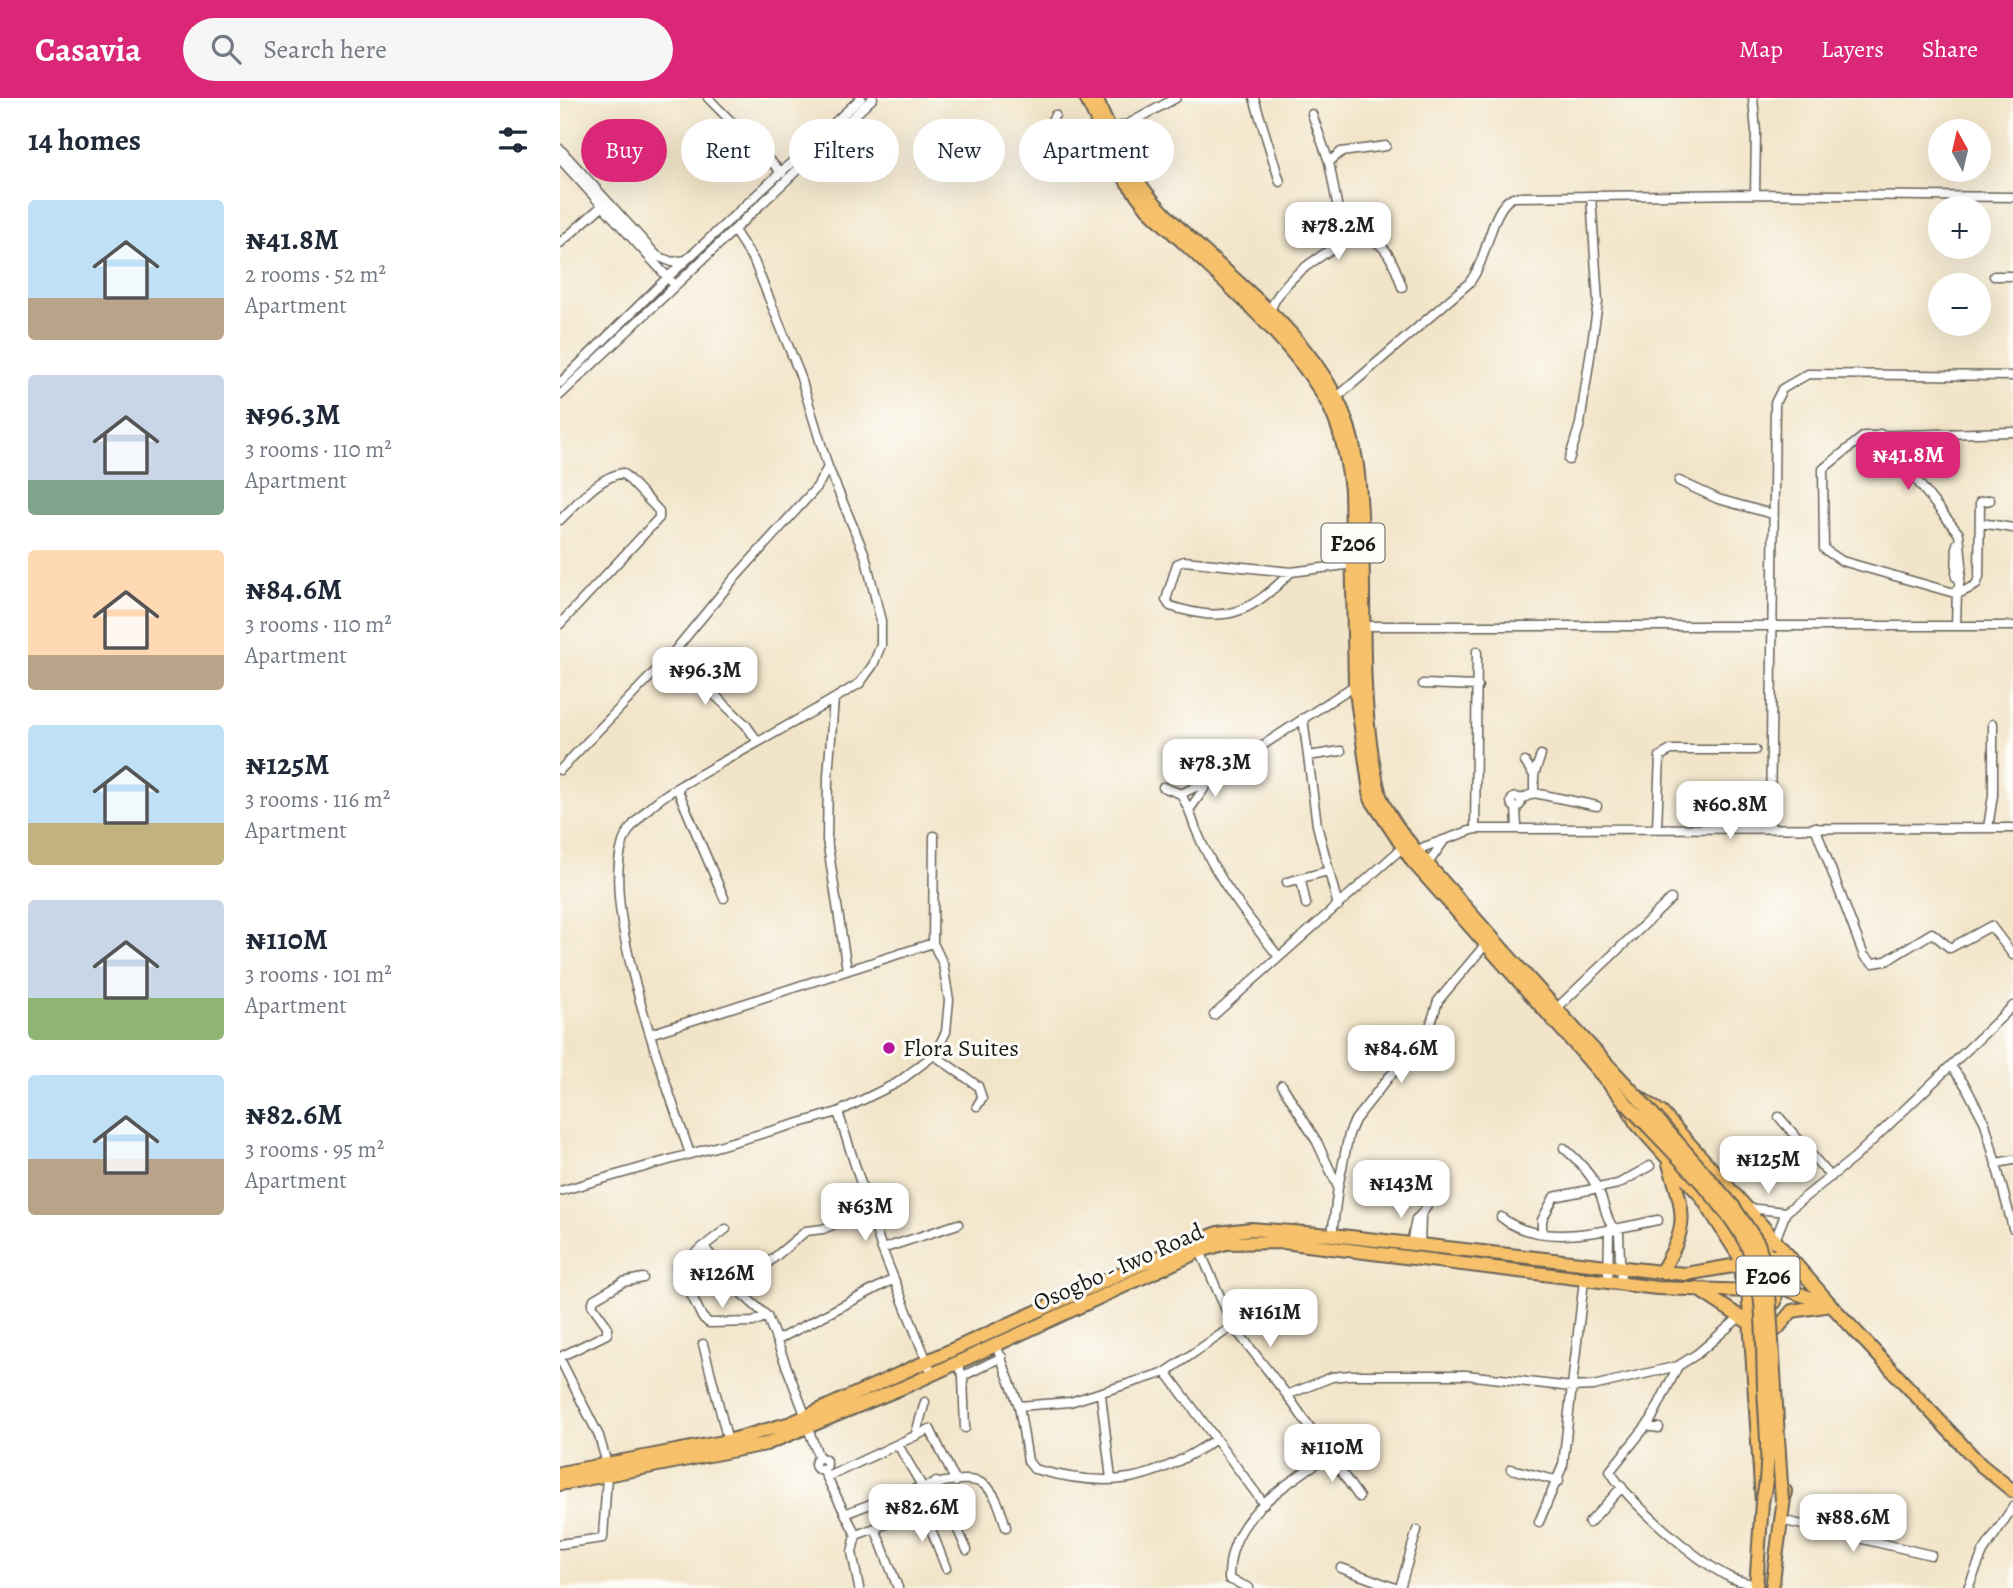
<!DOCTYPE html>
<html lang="en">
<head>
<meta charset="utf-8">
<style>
  body { margin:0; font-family:Alegreya,serif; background:#f6f6f7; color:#1f2937; height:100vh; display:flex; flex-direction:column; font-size:26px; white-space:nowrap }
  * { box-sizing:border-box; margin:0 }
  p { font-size:23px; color:#747a83 }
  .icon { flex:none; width:38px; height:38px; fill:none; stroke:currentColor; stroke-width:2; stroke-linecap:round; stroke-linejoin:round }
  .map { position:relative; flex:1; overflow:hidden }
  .panel { display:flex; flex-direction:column; background:#fff; width:560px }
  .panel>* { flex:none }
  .banner { position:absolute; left:21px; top:21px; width:665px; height:63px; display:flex; gap:14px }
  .needle { width:46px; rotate:352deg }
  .tools { position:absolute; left:1368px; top:21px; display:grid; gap:14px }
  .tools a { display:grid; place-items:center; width:63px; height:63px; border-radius:50%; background:#fff; box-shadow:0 7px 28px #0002; font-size:35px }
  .price { position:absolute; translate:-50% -60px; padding:0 16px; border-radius:14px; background:#fff; color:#222; font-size:23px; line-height:46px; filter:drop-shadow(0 2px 4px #0008) }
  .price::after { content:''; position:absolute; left:50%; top:42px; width:21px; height:16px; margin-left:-10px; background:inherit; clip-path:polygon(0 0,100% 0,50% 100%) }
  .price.selected { background:#db2777; color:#fff }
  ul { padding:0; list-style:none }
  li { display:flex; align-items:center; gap:21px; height:175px; padding:0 28px }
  li span { display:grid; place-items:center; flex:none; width:196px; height:140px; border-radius:7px; color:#555 }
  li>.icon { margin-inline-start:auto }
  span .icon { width:84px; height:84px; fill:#fffc; stroke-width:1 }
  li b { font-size:30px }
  h2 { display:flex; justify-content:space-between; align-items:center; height:84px; padding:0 28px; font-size:30px }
  .pill { padding:0 24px; border-radius:32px; background:#fff; box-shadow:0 7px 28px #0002; font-size:24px; line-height:63px }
  .pill.selected { background:#db2777; color:#fff }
  header { display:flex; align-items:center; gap:42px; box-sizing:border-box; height:98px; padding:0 35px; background:#db2777; color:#fff }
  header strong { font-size:33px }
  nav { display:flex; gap:38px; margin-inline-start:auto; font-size:24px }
  .search { width:490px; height:63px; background:#f6f6f7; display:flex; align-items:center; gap:18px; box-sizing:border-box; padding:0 24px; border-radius:38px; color:#747a83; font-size:26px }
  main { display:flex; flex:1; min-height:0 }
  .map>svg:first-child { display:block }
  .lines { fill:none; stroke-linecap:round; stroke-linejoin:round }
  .minor-casing { stroke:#676258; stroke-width:11 }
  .primary-casing { stroke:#676258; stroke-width:16 }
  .minor { stroke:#fff; stroke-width:8 }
  .primary { stroke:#f6c16b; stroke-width:12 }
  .primary-bridge-casing { stroke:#676258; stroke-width:16; stroke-linecap:butt }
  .primary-bridge { stroke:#f6c16b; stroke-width:12 }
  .poi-dot { fill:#b5179e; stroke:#fdfcf7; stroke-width:2.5 }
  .labels { text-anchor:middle; stroke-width:6; stroke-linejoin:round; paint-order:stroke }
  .shield { fill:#fdfcf7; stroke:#605f5e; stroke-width:2 }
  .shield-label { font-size:23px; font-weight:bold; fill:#1c1c1c }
  .poi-label { font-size:24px; fill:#1c1c1c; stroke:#fdfcf7; text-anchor:start }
  .street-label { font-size:24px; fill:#1c1c1c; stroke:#fdfcf7 }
</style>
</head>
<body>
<header>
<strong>Casavia</strong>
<div class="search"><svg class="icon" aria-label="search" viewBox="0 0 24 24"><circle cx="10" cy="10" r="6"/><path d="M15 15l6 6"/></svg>Search here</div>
<nav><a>Map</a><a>Layers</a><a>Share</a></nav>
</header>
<main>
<section class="panel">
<h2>14 homes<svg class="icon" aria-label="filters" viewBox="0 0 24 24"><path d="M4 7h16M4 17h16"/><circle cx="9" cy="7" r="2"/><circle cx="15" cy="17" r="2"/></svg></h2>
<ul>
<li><span style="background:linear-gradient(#bfe0f5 70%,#b9a48a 0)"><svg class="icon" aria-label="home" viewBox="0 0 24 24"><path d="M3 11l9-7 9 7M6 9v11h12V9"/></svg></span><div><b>₦41.8M</b><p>2 rooms · 52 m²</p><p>Apartment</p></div></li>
<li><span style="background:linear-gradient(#c9d6e8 75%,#7fa58c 0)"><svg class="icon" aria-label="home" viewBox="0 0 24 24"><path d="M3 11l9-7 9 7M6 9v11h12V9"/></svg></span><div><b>₦96.3M</b><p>3 rooms · 110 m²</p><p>Apartment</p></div></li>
<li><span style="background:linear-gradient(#ffd9b3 75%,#b9a48a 0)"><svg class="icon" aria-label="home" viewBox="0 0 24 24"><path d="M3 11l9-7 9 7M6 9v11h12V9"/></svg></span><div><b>₦84.6M</b><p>3 rooms · 110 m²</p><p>Apartment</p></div></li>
<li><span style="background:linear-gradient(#bfe0f5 70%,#c2b280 0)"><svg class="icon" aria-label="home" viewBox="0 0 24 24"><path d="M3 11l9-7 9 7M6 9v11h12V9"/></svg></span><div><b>₦125M</b><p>3 rooms · 116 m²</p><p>Apartment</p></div></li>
<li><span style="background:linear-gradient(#c9d6e8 70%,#8fb573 0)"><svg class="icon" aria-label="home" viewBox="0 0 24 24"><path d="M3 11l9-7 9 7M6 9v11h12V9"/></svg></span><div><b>₦110M</b><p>3 rooms · 101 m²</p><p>Apartment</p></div></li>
<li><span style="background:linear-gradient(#bfe0f5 60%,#b9a48a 0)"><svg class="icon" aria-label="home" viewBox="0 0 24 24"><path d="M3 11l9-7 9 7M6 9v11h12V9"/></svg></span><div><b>₦82.6M</b><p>3 rooms · 95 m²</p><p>Apartment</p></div></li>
</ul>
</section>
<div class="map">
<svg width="1453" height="1490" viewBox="0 0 1453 1490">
  <rect width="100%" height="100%" fill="#fdfcf7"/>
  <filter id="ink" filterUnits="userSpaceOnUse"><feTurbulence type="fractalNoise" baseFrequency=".0143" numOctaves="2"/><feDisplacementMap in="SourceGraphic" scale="14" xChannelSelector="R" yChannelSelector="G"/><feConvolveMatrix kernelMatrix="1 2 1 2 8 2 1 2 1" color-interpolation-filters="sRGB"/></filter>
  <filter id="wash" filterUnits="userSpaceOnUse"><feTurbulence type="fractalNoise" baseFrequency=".00686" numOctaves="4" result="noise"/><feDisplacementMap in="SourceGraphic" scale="28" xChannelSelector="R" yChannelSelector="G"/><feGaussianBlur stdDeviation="1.57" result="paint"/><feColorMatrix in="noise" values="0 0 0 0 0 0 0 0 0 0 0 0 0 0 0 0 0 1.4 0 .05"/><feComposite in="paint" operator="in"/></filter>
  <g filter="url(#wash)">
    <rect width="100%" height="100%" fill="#f2e4c8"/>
  </g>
  <g filter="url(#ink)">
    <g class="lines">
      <defs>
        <path id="minor" d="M 148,0 L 222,75
          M 694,0 L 720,84
          M 1193,0 L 1196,34 L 1195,96
          M 752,16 L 769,64 L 784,143
          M 495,17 L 483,38 L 490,61 L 507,59 L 541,35
          M 550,31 L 568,26 L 616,0
          M 0,51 L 97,158 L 112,164 L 126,162
          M 0,61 L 111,183
          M 769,64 L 781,54 L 826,48
          M 0,145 L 42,108
          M 1434,178 L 1453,178
          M 710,213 C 723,177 762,158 792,138 C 824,136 834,164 842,189
          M 0,285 L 108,179 L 301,0
          M 0,297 L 313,0
          M 775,301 L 909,185 C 929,160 930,110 953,99 L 1195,96 L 1453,99
          M 1320,336 L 1399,436 L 1402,466 L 1398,494
          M 1009,362 L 1020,326 L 1038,204 L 1031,98
          M 1119,383 L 1158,401 L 1212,416
          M 1430,402 L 1420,404 L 1419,479 L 1416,487 L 1398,496 L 1282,463 L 1264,451 L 1263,371 L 1304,338 L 1453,334
          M 0,422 C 18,405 38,379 63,375 L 99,413 L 99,420 L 0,526
          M 1421,425 L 1453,430
          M 731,474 C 689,516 667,526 610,508 L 606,502 L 617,466 L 624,463 L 731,474 L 794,466
          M 1396,479 L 1397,446
          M 801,528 L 1453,528
          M 1396,528 L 1397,492
          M 112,556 L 186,627 L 198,644
          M 863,586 L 918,588
          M 274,601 L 268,678 L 267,742 L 287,872
          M 743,620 L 757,727 L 778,808
          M 748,658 L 781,653
          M 965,664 L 974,677
          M 0,672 L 112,556 L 172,483 L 257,389 L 268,369
          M 603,689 L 621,696 L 629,712
          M 117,690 L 164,800
          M 974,695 L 974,677 L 981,657
          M 621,696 L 650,682
          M951 704a5 5 0 1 1 10 0a5 5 0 1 1-10 0Z
          M 961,701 L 974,695 L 1037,708
          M 956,709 L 957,730
          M 1097,729 L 1100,658 L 1111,652 L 1195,652
          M 1210,729 L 1215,305 L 1222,291 L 1248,276 L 1453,278
          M 1255,729 L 1304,858 L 1313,865 L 1326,863 L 1372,835 L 1390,850 L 1431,828 L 1453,857
          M 1428,730 L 1433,697 L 1433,626
          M 915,731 L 917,553
          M 853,757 L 864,749 L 915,731 L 1453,730
          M 865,770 L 883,744
          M 741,782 L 746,806
          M 727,784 L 768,773
          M 719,859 C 683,813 646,768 629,712 L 651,681 L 795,587
          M 996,911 L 1111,801
          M 654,917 L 842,750
          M 90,936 L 373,845
          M 374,957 L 418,988 L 422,1000 L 417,1008
          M 1391,968 L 1405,987 L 1425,1025 L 1453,1130
          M 722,987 L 757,1044 L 778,1089
          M 278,1014 L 322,1151 L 372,1276
          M 1219,1019 L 1271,1079
          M 1004,1050 C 1017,1061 1029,1074 1037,1089 C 1045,1103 1045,1126 1059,1135 L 1061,1186
          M 130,1056 C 106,984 42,818 62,748 C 65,734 76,723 86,713 C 105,694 133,681 157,667 C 205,640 254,614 300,585 L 313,567 L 321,547 L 321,523 L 305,457 L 268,369 L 240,277 L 194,163 L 175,134
          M 1437,1065 L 1453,1062
          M 0,1093 L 278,1014 L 337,985 L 374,957 L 386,934 L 389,902 L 383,866 L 373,845 L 374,738
          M 1187,1110 L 1226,1114
          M 941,1119 C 979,1152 1053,1131 1098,1122
          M 982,1135 L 982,1122 L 994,1099 L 1058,1086 L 1090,1068
          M 772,1137 L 778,1089 L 789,1036 L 795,1022 L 829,979 L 865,944 L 878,903 L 925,847
          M 1214,1145 L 1226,1114 L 1294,1060 L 1453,908
          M 851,1146 L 856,1121 C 870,1112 867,1093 884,1087
          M 860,1147 L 861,1118
          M 145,1150 L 182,1196 L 207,1218 L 246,1319
          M 322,1151 L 398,1126
          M 640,1153 L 673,1228 L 727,1297 L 799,1399
          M 117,1169 L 166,1131
          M 1048,1184 L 1049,1136 L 1052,1131
          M 127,1188 L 142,1219 L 149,1225 L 193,1224 L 207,1218
          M 182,1196 L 209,1164 L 246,1133 L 263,1131 L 308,1112
          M 217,1242 L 334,1181
          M 143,1246 L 168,1343
          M 436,1247 L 459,1308 L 468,1363 L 474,1371 C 550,1392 592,1384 656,1341
          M 0,1259 L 47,1236 L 47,1228 L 32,1207 L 34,1201 L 63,1184 L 83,1180
          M 0,1261 L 39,1338 L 47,1366
          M 396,1264 L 403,1278 L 405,1330
          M 1118,1268 L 1091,1322 L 1050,1373 C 1068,1404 1138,1464 1171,1480 C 1179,1483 1188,1485 1197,1488
          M 606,1274 L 704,1406
          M 403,1278 L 442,1259
          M 541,1297 L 551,1381
          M 727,1297 L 772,1279 L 790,1277 L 906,1277 L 1012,1289 L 1033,1288 L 1118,1268 L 1137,1256 L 1180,1219
          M 459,1308 L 510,1304 L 606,1274 L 673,1228
          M 1086,1328 L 1099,1330
          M 248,1330 L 259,1360
          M 356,1335 L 365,1304
          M 338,1347 L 362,1388
          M255 1366a6 6 0 1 1 12 0a6 6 0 1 1-12 0Z
          M 951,1371 L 999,1383
          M 263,1372 L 296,1437 L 292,1454 L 299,1490
          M 267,1379 L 370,1331 L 396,1384
          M 376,1384 L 407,1452
          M 329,1400 L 336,1422
          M 364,1413 L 386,1470
          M 287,1415 C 313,1405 400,1370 423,1386 C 437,1395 441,1414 446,1429
          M 1221,1422 L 1371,1457
          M 979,1424 L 1003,1367 L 1024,1182
          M 1029,1425 L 1062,1389
          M 315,1430 L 338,1490
          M 296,1437 L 384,1405
          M 0,1446 L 43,1440 L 47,1378
          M 781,1470 L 835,1490
          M 689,1490 L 669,1481 C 668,1417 723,1391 769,1356
          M 840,1490 L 857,1432
          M 1408,1490 L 1423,1454 L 1453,1409"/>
        <path id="primary" d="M 526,0 L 567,84 L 588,111 C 643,165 745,249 774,319 C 784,343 788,367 791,392 L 795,587 L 811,701 L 853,764 L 1020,952 L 1065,1004 L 1076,1025 L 1141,1098 L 1184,1166 L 1181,1179 L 1188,1191 L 1202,1404 L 1196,1490
          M 536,0 C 550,36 568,75 594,104 C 653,171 734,218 776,299 C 799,343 800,390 802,438 C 805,522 799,611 819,694 C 827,724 871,770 892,794 C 952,863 1014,931 1076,997 L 1102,1015 L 1193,1117 L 1208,1159 L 1218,1172 L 1215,1204
          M 1199,1124 L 1271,1207 L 1421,1367 L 1453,1393
          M 1204,1158 L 1228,1157
          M 1101,1174 C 1129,1127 1125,1117 1109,1066
          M 1215,1187 L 1267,1206
          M 1136,1190 L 1191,1226
          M 1217,1231 L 1232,1213 L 1271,1207
          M 0,1375 L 168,1343 L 231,1325 L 577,1168 L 658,1135 L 691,1131 L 772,1137 L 1101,1174 L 1126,1176 L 1184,1166 L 1187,1162
          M 0,1386 L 206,1346 L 351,1286 L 640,1153 L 666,1145 L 723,1144 L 1097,1190 L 1193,1193
          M 1212,1490 L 1225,1393"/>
      </defs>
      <use href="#minor" class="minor-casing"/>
      <use href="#primary" class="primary-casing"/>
      <use href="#minor" class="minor"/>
      <use href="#primary" class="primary"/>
      <defs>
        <path id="primary-bridge" d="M 1076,997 L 1173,1108 L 1198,1145 L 1208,1178 L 1222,1403
          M 1065,1004 C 1101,1043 1168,1105 1188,1150 C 1206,1190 1202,1245 1204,1287 C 1205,1326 1212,1366 1202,1404"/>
      </defs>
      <use href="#primary-bridge" class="primary-bridge-casing"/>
      <use href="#primary-bridge" class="primary-bridge"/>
    </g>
  </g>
  <circle class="poi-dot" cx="329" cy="950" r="7"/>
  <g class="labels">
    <g class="shield">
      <rect x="761.5" y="425.5" width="63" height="39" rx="5"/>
      <rect x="1176.5" y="1158.5" width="63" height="39" rx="5"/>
    </g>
    <g class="shield-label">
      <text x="793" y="453">F206</text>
      <text x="1208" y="1186">F206</text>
    </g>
    <g class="poi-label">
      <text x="343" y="958">Flora Suites</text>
    </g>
    <g class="street-label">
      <text transform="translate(558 1169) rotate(-24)" y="8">Osogbo - Iwo Road</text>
    </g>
  </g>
</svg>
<div class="tools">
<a><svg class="needle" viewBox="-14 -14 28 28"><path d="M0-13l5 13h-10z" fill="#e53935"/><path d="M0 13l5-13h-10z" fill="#747a83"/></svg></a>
<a>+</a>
<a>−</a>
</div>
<b class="price" style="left:778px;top:164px">₦78.2M</b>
<b class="price selected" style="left:1348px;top:394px">₦41.8M</b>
<b class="price" style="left:145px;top:609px">₦96.3M</b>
<b class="price" style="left:655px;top:701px">₦78.3M</b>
<b class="price" style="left:1170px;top:743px">₦60.8M</b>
<b class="price" style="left:841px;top:987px">₦84.6M</b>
<b class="price" style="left:1208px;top:1098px">₦125M</b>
<b class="price" style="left:841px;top:1122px">₦143M</b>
<b class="price" style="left:305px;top:1145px">₦63M</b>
<b class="price" style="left:162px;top:1212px">₦126M</b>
<b class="price" style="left:710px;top:1251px">₦161M</b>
<b class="price" style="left:772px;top:1386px">₦110M</b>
<b class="price" style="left:362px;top:1446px">₦82.6M</b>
<b class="price" style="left:1293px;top:1456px">₦88.6M</b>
<div class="banner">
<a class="pill selected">Buy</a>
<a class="pill">Rent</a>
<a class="pill">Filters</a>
<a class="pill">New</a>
<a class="pill">Apartment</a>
</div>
</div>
</main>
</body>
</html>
